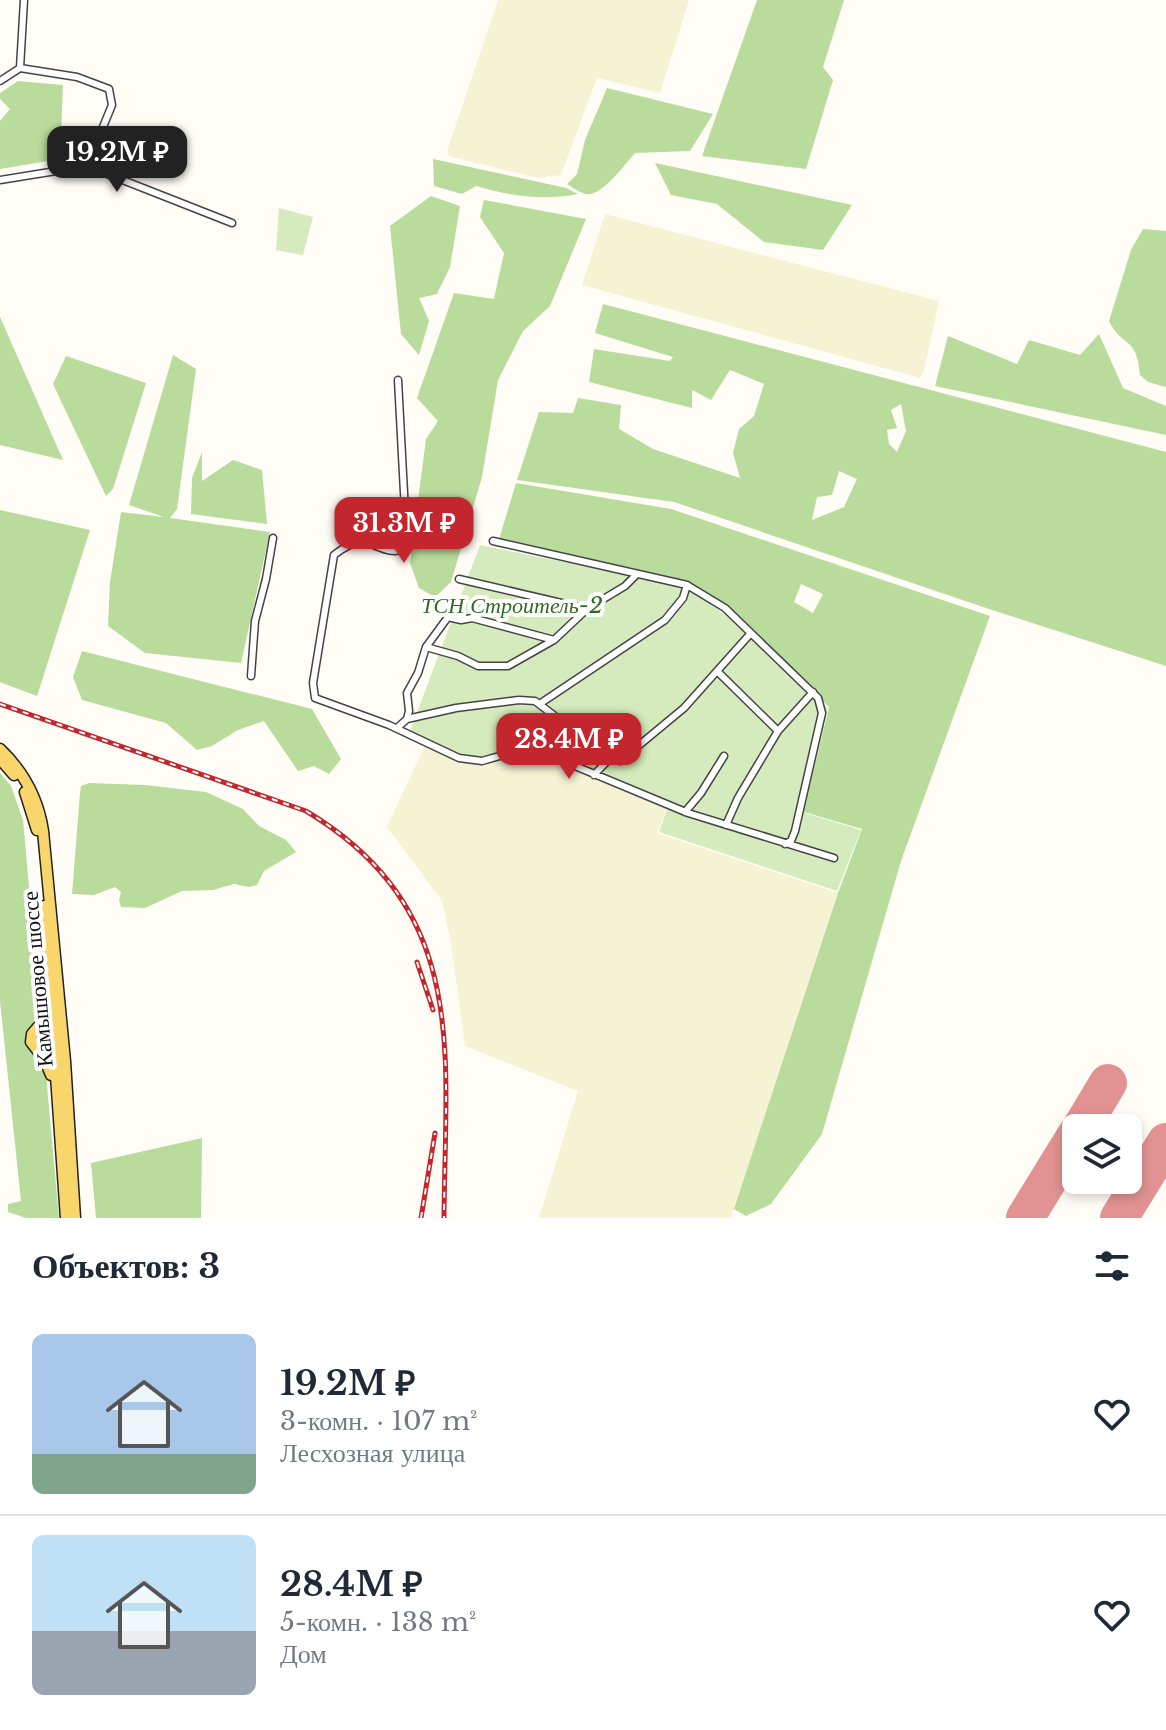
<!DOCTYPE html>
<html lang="ru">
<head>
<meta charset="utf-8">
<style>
  body { margin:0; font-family:"Libre Baskerville",serif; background:#f6f6f7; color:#1f2937; height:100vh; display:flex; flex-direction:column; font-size:30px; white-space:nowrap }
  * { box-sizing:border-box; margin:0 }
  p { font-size:26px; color:#747a83 }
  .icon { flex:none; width:44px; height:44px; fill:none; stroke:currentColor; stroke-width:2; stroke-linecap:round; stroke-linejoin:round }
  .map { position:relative; height:1218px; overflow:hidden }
  .panel { display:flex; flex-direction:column; background:#fff; flex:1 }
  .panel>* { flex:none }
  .tools { position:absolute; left:1062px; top:1114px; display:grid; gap:16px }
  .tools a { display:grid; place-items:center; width:80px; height:80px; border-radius:12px; background:#fff; box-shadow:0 4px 12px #0003; font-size:40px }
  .price { position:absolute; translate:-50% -68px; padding:0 18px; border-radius:16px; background:#c4262e; color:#fff; font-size:26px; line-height:52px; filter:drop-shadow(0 2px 4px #0008) }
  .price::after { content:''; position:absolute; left:50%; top:48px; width:24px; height:18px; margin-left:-12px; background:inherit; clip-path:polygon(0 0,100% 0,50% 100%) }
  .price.active { background:#222; color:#fff }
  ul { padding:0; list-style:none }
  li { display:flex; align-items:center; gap:24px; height:200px; padding:0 32px }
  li+li { border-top:2px solid #e0e1e3 }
  li span { display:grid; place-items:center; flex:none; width:224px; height:160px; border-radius:12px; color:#555 }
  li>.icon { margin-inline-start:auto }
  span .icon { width:96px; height:96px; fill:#fffc; stroke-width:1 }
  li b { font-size:34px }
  h2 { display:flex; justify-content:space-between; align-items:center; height:96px; padding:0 32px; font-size:34px }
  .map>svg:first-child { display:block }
  .farmland { fill:#f6f3d4 }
  .green { fill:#d5ebbd }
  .forest { fill:#b9dc9c; fill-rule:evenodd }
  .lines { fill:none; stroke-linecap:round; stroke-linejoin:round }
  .runway { stroke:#e29292; stroke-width:38 }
  .street-casing { stroke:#444; stroke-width:9 }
  .primary-casing { stroke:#222; stroke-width:13 }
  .street { stroke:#fff; stroke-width:6 }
  .primary { stroke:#f9d66b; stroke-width:10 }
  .rail-casing { stroke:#c4262e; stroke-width:5 }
  .rail { stroke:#fff; stroke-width:2; stroke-dasharray:6; stroke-linecap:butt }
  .labels { text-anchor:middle; stroke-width:8; stroke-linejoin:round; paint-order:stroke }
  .park-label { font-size:22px; font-style:italic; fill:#2f6b1f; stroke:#fff }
  .street-label { font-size:22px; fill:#111; stroke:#fff }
</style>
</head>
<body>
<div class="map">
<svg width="1166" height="1218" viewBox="0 0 1166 1218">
  <rect width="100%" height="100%" fill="#fffdf5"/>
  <path class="farmland" d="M 498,0 L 689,0 L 660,93 L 597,78 L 561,175 L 538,178 L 448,156 L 448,148 Z
    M 605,214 L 939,301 L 924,371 L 920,378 L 582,285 Z
    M 428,739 L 533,744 L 668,804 L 657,833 L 838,893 L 731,1218 L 539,1218 L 578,1091 L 465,1046 L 451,943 L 442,901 L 387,827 Z"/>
  <path class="green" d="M 279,208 L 313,217 L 303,255 L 276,250 Z
    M 480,545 L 634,576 C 621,589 604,596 588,607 C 551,633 530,672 478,665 L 478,668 C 534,673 551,635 591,608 C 607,598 623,590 637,576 L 688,587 L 749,633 L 828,708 L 805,813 L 861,830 L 837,891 L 659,832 L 669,804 L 596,774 L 611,757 L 547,711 L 540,701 L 518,699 L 493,703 L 540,704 L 545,712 L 608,758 L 594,774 C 574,765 551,750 529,749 C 515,748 500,756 486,759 C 458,764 432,745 410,731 Z"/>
  <path class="forest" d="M 757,0 L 844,0 L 823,67 L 833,80 L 806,169 L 702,156 Z
    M 18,81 L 63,85 L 60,159 L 0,169 L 0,121 L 10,109 L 0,99 L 0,93 Z
    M 607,88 L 713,114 L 690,151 L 635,153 C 625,164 601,198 585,194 C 579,192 572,187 567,184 L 577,174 L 585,140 Z
    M 433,159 L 566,188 L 578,194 C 542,201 510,196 476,186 L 462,194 L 434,186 Z
    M 655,163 L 852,205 L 823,250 L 764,242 L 717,204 L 671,195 Z
    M 431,196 L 460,206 L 450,267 L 437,294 L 419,298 L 429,321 L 419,355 L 401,334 L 390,226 Z
    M 484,200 L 586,219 L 550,306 L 523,331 L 498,380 L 482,477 L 451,582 L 435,597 L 419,588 L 410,563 L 426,439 L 438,421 L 417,398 L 454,293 L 494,299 L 504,253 L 480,217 Z
    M 1143,229 L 1166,231 L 1166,387 L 1148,382 L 1140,375 C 1137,335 1122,348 1109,321 L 1131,250 Z
    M 603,304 L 1166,452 L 1166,666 L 992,610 L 674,502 L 517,480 L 539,412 L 573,413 L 578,398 L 621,405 L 619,429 L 653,449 L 740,478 L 733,453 L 739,429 L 754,416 L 764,384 L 730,370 L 711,400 L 692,390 L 692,408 L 589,382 L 594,349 L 670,361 L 673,357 L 595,333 ZM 901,404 L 906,431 L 897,452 L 889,444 L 887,430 L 897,428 L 891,410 ZM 839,471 L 857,479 L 844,507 L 812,520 L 817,497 L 832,495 Z
    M 0,317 L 63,460 L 0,445 Z
    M 1099,334 L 1123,388 L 1166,406 L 1166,435 L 935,386 L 948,336 L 1017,364 L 1029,340 L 1080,355 Z
    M 173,355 L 196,369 L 177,509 L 170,518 L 270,532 L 241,663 L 145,653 L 108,626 L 110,582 L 121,512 L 164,517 L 129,505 Z
    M 66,356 L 146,383 L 113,489 L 106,496 L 53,384 Z
    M 202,452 L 202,481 L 233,460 L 262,470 L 267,524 L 191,514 L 192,478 Z
    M 516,483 L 671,509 L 990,616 L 901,861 L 822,1134 L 771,1204 L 746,1216 L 734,1209 L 838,893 L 862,829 L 804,812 L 829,707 L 751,633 L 687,585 L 497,546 ZM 801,584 L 823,594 L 813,613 L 794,602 Z
    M 0,510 L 90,530 L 37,696 L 0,682 Z
    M 82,651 L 312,709 L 341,759 L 329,774 L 314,766 L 298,771 L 264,721 L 238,730 L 212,746 L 197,750 L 166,723 L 82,700 L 73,677 Z
    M 0,773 L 11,786 L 23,820 L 59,1218 L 26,1218 L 8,1212 L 8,1204 L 21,1201 L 0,1001 Z
    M 89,783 L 145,785 L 206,792 L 243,809 L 259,826 L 286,840 L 296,852 L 264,871 L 257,885 L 249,887 L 234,884 L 213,890 L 182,891 L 145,908 L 121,907 L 119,900 L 121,892 L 115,887 L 94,895 L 72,894 L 80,793 L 81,786 Z
    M 202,1138 L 201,1218 L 96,1218 L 91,1163 Z"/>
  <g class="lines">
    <path class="runway" d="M 1081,1128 L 1108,1083
      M 1025,1218 L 1076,1135
      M 1119,1218 L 1166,1142"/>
    <defs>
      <path id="street" d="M 20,68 L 24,0
        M 0,81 L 20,68 L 77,77 L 109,89 L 112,105 L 87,166
        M 0,180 L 87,166 L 232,223
        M 398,380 L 407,549 C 374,559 371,525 334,555 L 313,683 L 315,698 L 389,725 L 459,758 L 482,761 L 524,749 L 539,751 L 688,813 L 834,858
        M 493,541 L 687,585 L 725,608 L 818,698 L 822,713 L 795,831 L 791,841 L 785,844
        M 459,579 L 587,609
        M 426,647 L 458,656 L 478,666 L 508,666 L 554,640 L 587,609 L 625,586 L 636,575
        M 718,672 L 778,731
        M 251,676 L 255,621 L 266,579 L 273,538
        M 541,703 L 665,620 L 683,598 L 687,585
        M 407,719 L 409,711 L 407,693 L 418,673 L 426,647 L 448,617 L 461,620 L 472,618 L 554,640
        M 397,728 L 407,719 L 456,708 L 519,700 L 535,701 L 610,758 L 620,761 L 684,708 L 751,633
        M 594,775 L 610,758
        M 685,812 L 701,793 L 724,756
        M 726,825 L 738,798 L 778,731 L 813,692"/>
      <path id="primary" d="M 0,749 C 24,772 38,798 43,831 L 65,1061 L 75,1218
        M 0,759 L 14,775
        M 25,792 L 37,830
        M 44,906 L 66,1218
        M 51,1075 L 45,1060 L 31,1042 L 32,1034 L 38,1027 L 53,1027"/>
    </defs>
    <use href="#street" class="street-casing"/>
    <use href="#primary" class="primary-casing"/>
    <use href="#street" class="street"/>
    <use href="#primary" class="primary"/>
    <defs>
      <path id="rail" d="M 0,704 L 306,811 C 471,910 445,1053 444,1218
        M 417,962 L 433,1010
        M 421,1218 L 435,1133"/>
    </defs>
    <use href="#rail" class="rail-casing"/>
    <use href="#rail" class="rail"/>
  </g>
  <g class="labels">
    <g class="park-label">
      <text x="512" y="613">ТСН Строитель-2</text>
    </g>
    <g class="street-label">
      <text transform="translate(37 979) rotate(-95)" y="8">Камышовое шоссе</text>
    </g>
  </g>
</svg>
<div class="tools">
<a><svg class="icon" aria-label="layers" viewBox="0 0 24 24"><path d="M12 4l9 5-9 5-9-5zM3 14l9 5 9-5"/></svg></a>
</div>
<b class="price active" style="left:117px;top:194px">19.2M ₽</b>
<b class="price" style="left:404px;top:565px">31.3M ₽</b>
<b class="price" style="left:569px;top:781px">28.4M ₽</b>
</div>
<section class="panel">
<h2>Объектов: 3<svg class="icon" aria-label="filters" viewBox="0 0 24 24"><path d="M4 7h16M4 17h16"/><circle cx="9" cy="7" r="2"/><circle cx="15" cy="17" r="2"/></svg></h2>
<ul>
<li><span style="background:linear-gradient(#a9c7e8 75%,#7fa58c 0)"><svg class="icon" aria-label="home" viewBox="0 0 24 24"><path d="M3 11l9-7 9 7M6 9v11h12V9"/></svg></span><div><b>19.2M ₽</b><p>3-комн. · 107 m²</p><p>Лесхозная улица</p></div><svg class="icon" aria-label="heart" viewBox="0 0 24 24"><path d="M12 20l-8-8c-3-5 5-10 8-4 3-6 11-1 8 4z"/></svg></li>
<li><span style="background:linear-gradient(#bfe0f5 60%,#9aa5b1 0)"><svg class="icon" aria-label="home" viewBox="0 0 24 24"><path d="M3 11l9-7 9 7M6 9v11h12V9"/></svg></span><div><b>28.4M ₽</b><p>5-комн. · 138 m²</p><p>Дом</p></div><svg class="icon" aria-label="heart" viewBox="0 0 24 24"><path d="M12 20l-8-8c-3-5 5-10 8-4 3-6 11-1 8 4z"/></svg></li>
</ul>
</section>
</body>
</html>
